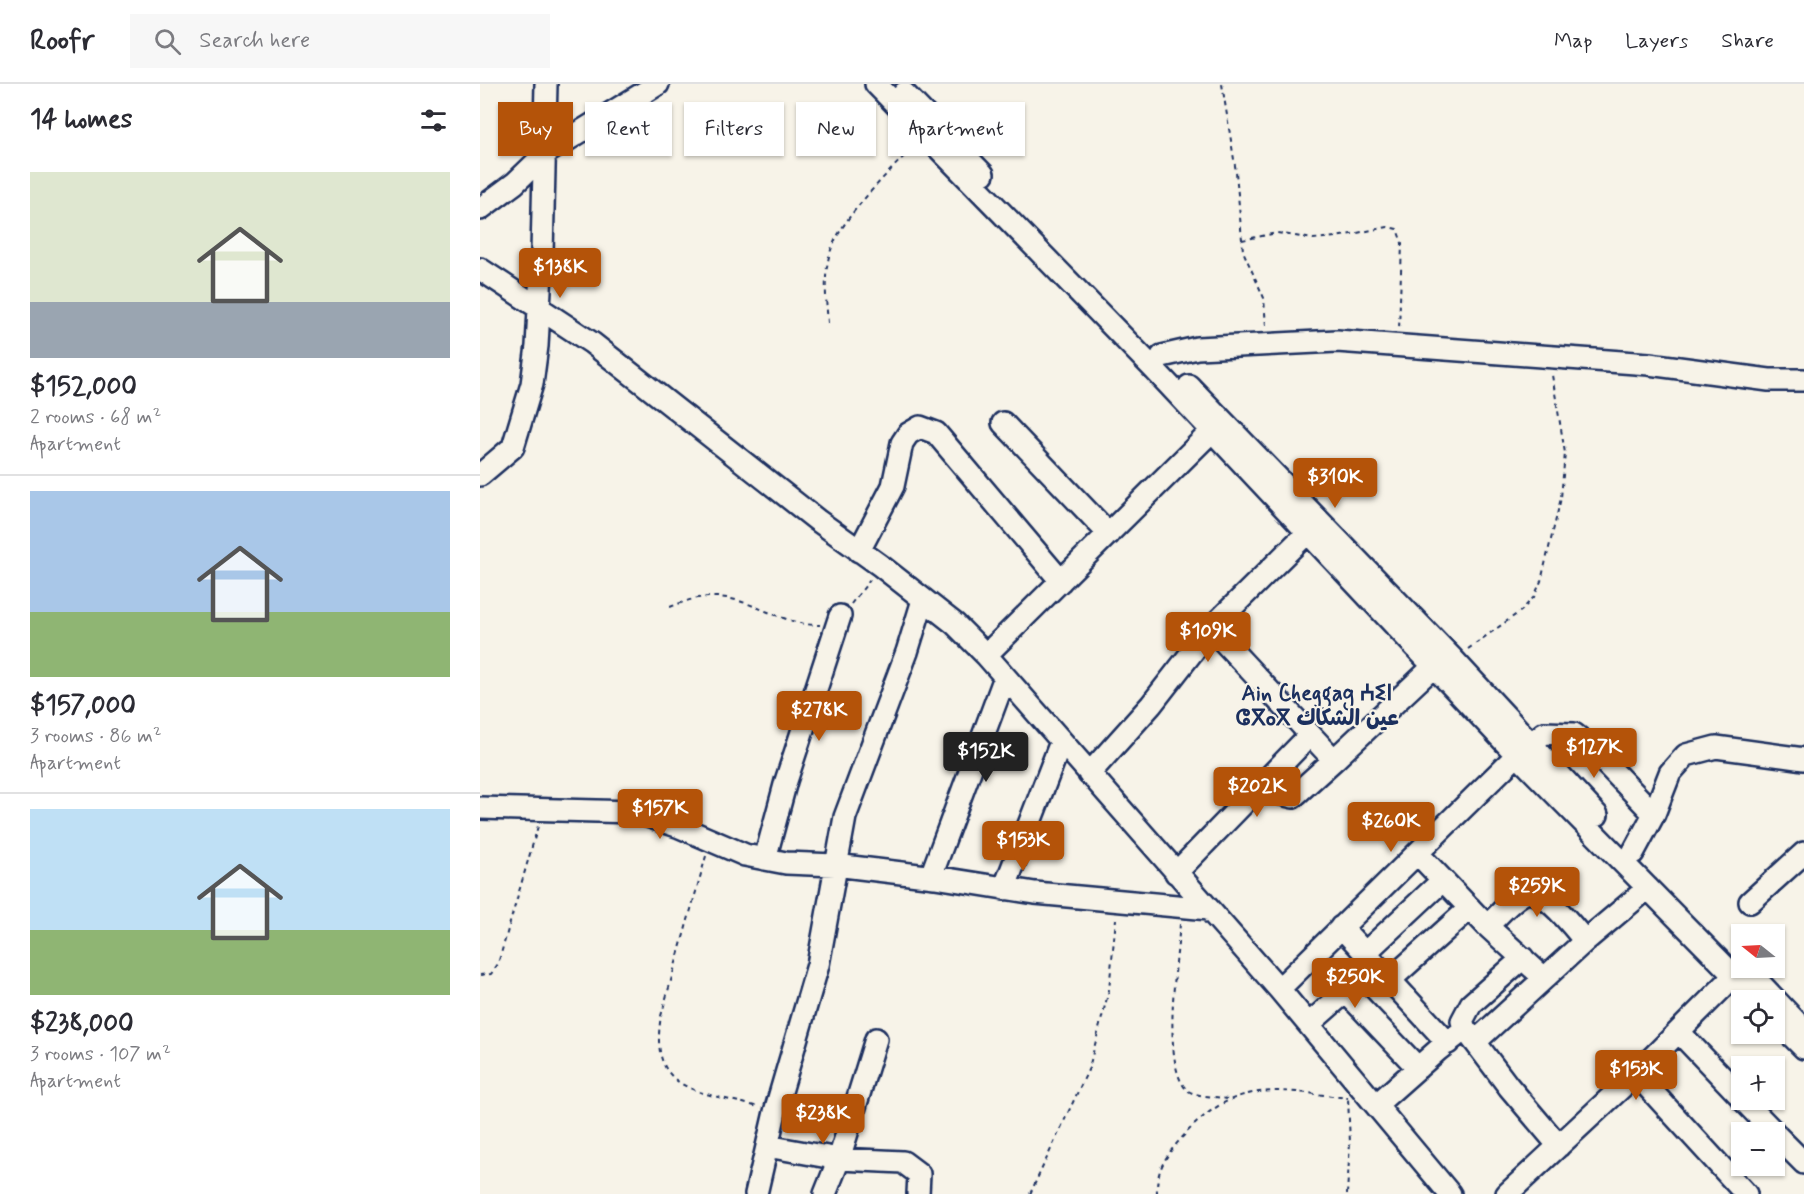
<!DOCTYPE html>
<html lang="en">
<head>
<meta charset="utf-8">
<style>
  body { margin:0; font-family:Mynerve,"Playpen Sans Arabic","Noto Sans Tifinagh",sans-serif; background:#f7f7f7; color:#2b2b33; height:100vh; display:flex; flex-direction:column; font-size:22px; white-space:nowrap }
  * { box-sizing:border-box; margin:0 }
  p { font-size:20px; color:#7c7c81 }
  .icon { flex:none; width:33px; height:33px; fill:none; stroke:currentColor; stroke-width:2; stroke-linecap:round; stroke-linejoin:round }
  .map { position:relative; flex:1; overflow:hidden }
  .sheet { display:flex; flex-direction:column; background:#fff; width:480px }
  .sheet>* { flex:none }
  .guide { position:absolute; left:18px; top:18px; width:570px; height:54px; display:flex; gap:12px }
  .needle { width:39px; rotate:288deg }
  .buttons { position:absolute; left:1251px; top:840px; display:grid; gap:12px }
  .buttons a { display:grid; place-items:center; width:54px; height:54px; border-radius:0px; background:#fff; box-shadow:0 2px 4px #0004; font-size:30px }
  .price { position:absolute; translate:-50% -51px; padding:0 14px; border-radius:6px; background:#b45309; color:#fff; font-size:20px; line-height:39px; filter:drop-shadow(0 2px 3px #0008) }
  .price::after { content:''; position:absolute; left:50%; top:36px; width:18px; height:14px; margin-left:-9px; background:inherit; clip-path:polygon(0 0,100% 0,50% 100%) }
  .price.selected { background:#222; color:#fff }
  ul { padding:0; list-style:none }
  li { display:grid; align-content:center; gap:12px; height:318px; padding:0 30px }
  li+li { border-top:2px solid #e1e1e2 }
  li span { display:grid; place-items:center; height:186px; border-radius:0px; color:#555 }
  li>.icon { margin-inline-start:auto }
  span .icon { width:108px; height:108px; fill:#fffc; stroke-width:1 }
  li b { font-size:26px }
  h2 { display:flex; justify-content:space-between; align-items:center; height:72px; padding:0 30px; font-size:26px }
  .chip { padding:0 21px; border-radius:0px; background:#fff; box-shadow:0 2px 4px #0004; font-size:21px; line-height:54px }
  .chip.selected { background:#b45309; color:#fff }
  header { display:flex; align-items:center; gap:36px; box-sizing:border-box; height:84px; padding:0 30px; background:#fff; border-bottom:2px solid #e1e1e2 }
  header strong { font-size:28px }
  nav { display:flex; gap:33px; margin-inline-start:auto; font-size:21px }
  .search { width:420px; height:54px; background:#f7f7f7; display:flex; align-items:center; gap:15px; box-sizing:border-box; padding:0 21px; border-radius:0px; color:#7c7c81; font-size:22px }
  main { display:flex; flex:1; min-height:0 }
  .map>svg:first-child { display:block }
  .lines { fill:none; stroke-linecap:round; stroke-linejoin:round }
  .minor-casing { stroke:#1b2f5e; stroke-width:26 }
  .path { stroke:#1b2f5e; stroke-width:2; stroke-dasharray:4.5 4.5; stroke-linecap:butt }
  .minor { stroke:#f7f3e8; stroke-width:21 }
  .labels { text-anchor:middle; stroke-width:4.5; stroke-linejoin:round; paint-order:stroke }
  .quarter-label { font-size:22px; font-weight:bold; fill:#1b2f5e; stroke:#f7f3e8 }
</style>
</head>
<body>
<header>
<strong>Roofr</strong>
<div class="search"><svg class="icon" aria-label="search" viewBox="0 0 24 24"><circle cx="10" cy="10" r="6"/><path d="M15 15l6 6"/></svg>Search here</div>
<nav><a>Map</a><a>Layers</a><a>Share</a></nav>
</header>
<main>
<section class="sheet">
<h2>14 homes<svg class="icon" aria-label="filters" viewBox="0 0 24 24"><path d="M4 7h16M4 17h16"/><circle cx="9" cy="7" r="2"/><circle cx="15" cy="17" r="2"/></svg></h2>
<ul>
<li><span style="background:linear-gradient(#dfe7d0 70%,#9aa5b1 0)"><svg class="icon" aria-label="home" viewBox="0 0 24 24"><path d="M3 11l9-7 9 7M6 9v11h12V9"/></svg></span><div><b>$152,000</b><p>2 rooms · 68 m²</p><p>Apartment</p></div></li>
<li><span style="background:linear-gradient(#a9c7e8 65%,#8fb573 0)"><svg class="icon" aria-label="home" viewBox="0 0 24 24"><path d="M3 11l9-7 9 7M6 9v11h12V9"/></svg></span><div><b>$157,000</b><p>3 rooms · 86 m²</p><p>Apartment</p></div></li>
<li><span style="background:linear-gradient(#bfe0f5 65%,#8fb573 0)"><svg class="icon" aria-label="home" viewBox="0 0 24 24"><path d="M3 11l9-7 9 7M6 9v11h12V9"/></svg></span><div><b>$238,000</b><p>3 rooms · 107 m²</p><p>Apartment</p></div></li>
</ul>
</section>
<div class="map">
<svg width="1324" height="1110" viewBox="0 0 1324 1110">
  <rect width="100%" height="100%" fill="#f7f3e8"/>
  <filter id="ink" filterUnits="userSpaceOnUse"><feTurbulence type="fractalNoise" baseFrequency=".0167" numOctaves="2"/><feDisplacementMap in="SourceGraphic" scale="12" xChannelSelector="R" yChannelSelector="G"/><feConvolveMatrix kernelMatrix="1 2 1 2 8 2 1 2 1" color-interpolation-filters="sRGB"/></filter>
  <g filter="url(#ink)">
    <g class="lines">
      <defs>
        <path id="minor" d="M 396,0 L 673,284 L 1037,671 L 1278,916
          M 424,9 L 503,90
          M 0,125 L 35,99 L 66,69 L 178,0
          M 0,185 L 112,259 L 337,436 L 401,482 L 475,540 L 506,571 L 799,905 L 970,1110
          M 682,272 L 717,264 L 857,257 L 1169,280 L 1289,296 L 1324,296
          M 709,302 L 972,574 L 1117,731
          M 523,339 L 629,450
          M 0,391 L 33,363 L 52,300 L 57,262 L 62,169 L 66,0
          M 379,467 L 413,402 L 422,359 L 428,350 L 440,343 L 456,349 L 581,497
          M 731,544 L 854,676 L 953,583
          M 506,571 L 742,337
          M 609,690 L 671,621 L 731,544 L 827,449
          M 787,695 L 801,710 L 813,713 L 854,676
          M 0,724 L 155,728 L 200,743 L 265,771 L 306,779 L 355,781 L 455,793 L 555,809 L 729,825
          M 1153,769 L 1174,730 L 1190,689 L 1206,671 L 1236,663 L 1324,675
          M 938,770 L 1007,842 L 1064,894
          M 285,775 L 306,697 L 360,532
          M 696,789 L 830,651
          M 451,792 L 525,593
          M 524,805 L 581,658
          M 1270,818 L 1324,769
          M 1007,842 C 1018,832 1030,817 1043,810 C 1062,801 1094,844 1105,857
          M 861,843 L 968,959
          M 885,869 L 963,796
          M 1273,892 L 1324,946
          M 910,896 L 990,824
          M 799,905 L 1037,671 L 1064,649 L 1094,650 L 1107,660 L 1174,730
          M 865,907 L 938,984
          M 829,940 L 896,881
          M 1301,941 L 1324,964
          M 985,945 L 982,937 L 991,920 L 1043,874
          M 1199,948 L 1262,1014
          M 396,955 L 359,1075 L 423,1078 L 439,1090 L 438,1110
          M 995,958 L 1029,1003 L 1079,1062
          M 1156,990 L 1266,1110
          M 1263,1016 L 1294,1048
          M 896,1021 L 958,966 L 985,945 L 995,958 L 1105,857 L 1168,804
          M 1294,1049 L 1324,1079
          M 287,1062 L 359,1075 L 345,1110
          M 276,1110 L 295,1028 L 338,881 L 365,733 L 427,568 L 443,516
          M 1027,1110 L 1156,990 L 1254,892"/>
      </defs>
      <use href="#minor" class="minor-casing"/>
      <path class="path" d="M 742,0 L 756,88 L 763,167 L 784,214 L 786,243
        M 762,156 L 797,149 L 833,155 L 856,153 L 908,143 L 917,145 L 922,159 L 919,246
        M 348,239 C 346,215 343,189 351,166 C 362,133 409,88 434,62
        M 371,520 L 390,496
        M 190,523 C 205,517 219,512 236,513 C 272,514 303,542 340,541
        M 988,565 L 1041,527 L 1054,513 L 1061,497 L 1081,414 L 1085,369 L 1072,291
        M 226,772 L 181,932 C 168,1010 219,1006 278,1023
        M 700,840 C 697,875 681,981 707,1006 C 715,1013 737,1012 747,1015
        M 0,891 L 11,890 L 18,880 L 58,742
        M 550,1110 L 609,984 L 629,906 L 636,835
        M 677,1110 C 676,1087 685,1073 699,1057 C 753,994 793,1005 868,1014
        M 867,1110 L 870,1059 L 868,1014"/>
      <use href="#minor" class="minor"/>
    </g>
  </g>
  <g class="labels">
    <g class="quarter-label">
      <text x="837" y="616">Ain Cheggag ⵄⵉⵏ<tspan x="837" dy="25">ⵛⴳⴰⴳ عين الشكاك</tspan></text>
    </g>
  </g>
</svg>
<div class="buttons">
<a><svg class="needle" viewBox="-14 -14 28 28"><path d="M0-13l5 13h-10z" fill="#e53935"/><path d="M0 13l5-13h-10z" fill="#7c7c81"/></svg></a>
<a><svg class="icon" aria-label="locate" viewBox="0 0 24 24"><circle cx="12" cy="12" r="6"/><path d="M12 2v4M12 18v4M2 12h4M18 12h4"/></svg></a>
<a>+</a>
<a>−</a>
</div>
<b class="price" style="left:80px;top:215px">$138K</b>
<b class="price" style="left:855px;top:425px">$310K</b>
<b class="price" style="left:728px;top:579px">$109K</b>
<b class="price" style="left:339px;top:658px">$278K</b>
<b class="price" style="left:1114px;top:695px">$127K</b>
<b class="price selected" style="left:506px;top:699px">$152K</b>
<b class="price" style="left:777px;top:734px">$202K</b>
<b class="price" style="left:180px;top:756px">$157K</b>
<b class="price" style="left:911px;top:769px">$260K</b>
<b class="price" style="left:543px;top:788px">$153K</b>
<b class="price" style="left:1057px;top:834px">$259K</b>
<b class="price" style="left:875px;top:925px">$250K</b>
<b class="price" style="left:1156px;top:1017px">$153K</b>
<b class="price" style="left:343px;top:1061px">$238K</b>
<div class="guide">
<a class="chip selected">Buy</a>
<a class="chip">Rent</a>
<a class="chip">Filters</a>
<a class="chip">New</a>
<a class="chip">Apartment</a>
</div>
</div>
</main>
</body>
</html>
